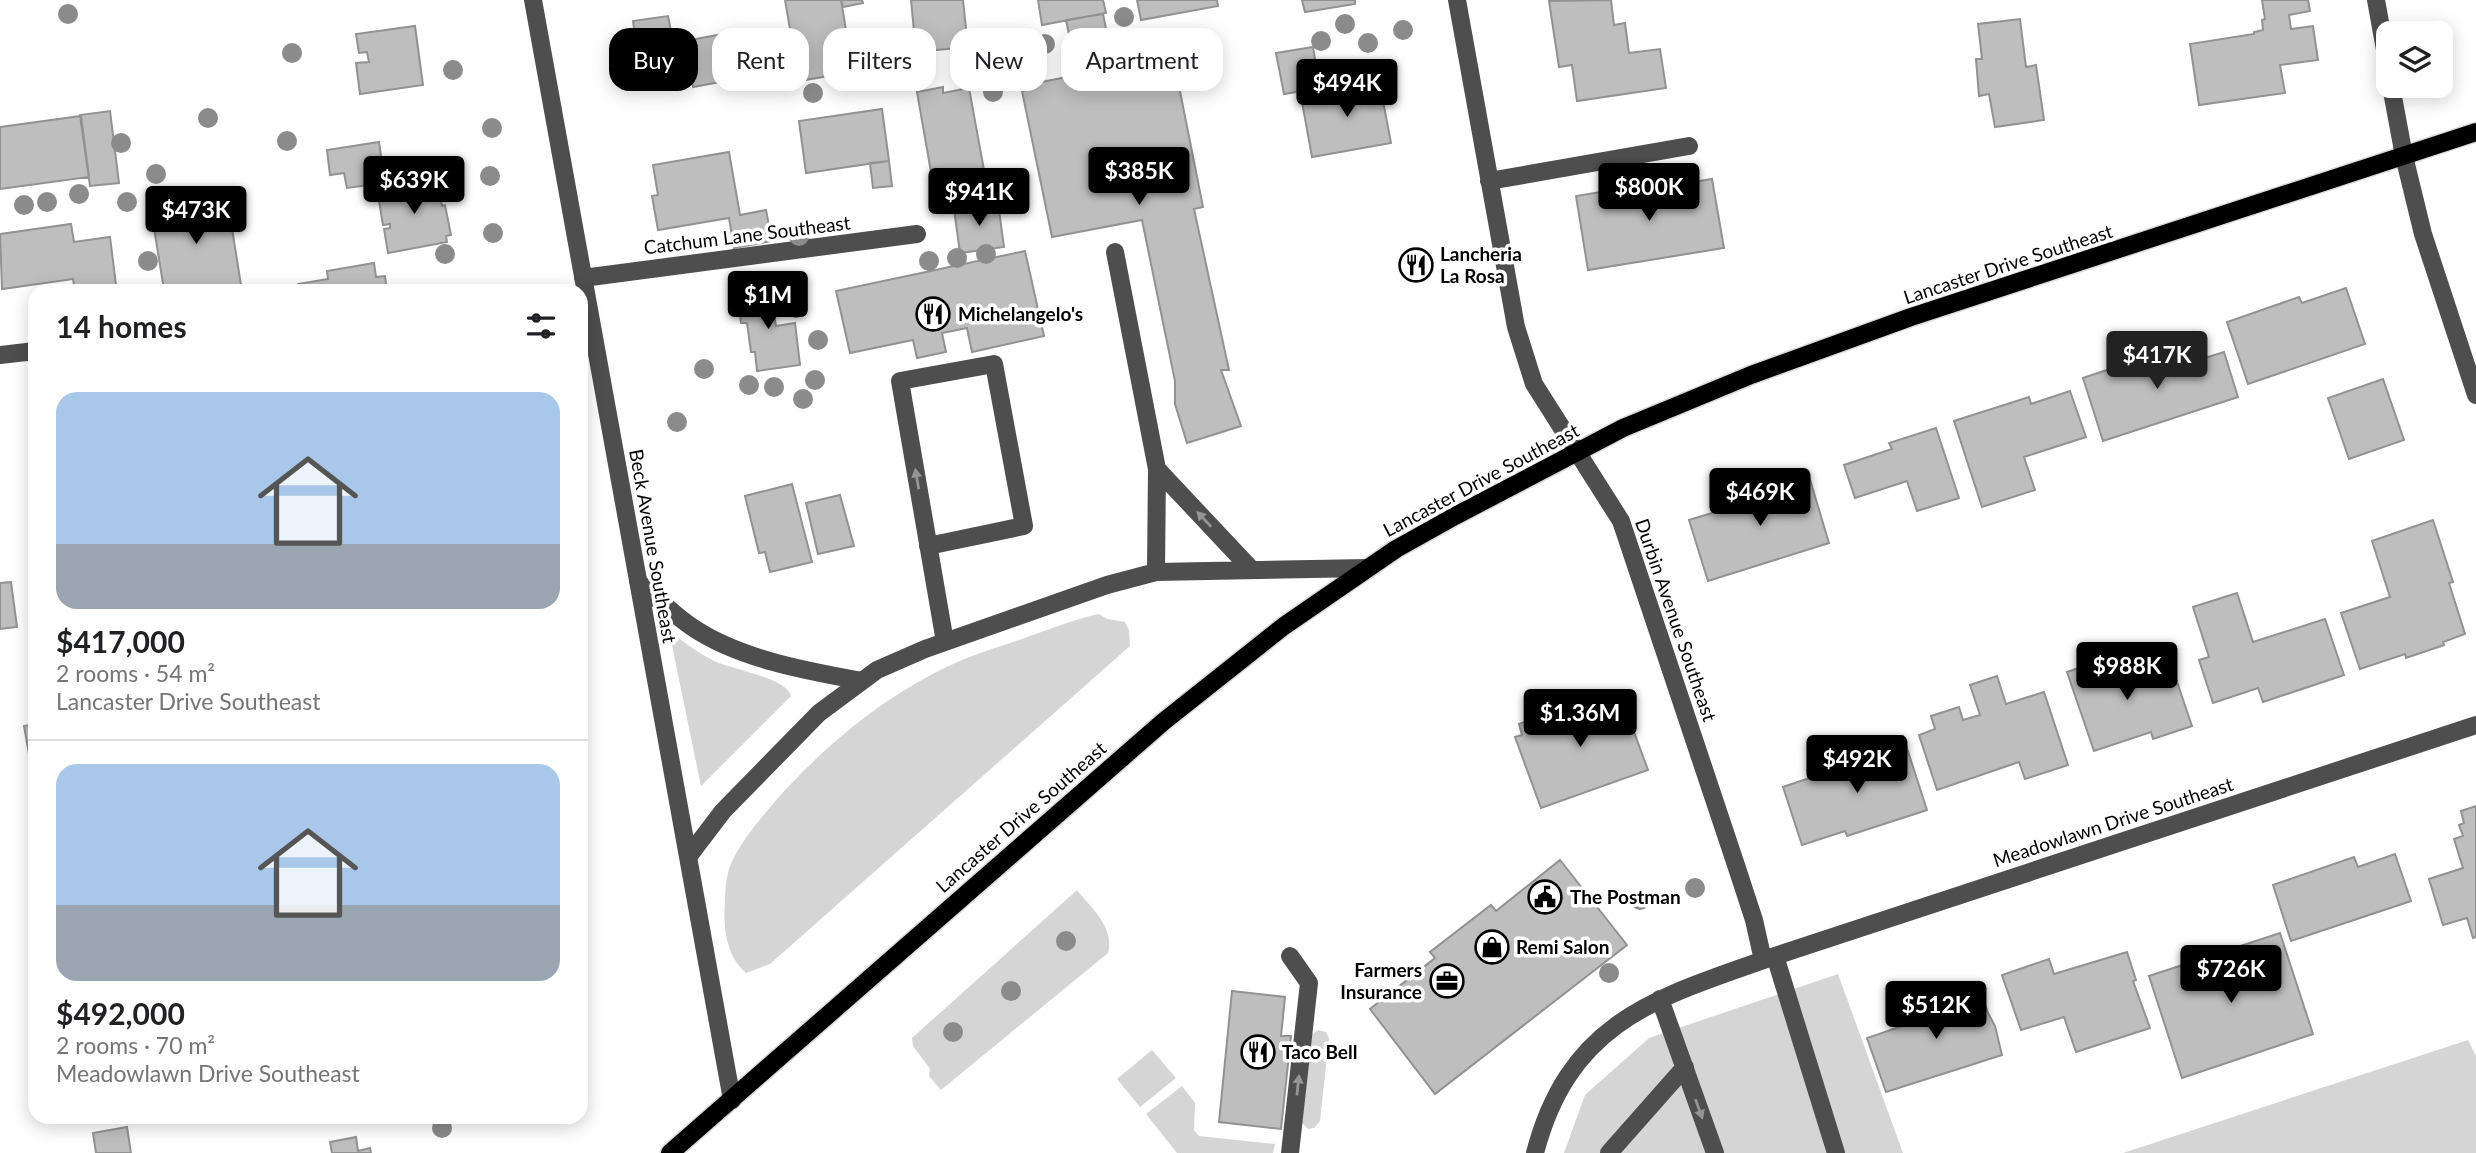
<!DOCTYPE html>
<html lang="en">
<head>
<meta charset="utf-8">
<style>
  body { margin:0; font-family:Lato,sans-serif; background:#f2f2f2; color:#202124; height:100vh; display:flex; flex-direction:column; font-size:26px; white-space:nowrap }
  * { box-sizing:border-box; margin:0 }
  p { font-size:23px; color:#757577 }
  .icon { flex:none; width:38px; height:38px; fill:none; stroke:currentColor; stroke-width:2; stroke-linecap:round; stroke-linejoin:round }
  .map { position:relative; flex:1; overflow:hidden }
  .side { position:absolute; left:28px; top:284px; width:560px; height:840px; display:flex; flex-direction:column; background:#fff; border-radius:21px; box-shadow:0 4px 18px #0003 }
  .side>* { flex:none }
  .banner { position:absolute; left:609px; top:28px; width:665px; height:63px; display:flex; gap:14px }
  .controls { position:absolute; left:2376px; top:21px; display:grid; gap:14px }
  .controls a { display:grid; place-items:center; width:77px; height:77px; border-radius:14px; background:#fff; box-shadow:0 4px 18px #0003; font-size:35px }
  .price { position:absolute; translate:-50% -60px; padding:0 16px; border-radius:7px; background:#000; color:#fff; font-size:23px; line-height:46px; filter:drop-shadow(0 2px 4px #0008) }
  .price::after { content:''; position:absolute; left:50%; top:42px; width:21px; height:16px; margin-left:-10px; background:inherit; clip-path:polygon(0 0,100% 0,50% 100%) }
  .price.selected { background:#222; color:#fff }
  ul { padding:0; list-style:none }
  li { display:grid; align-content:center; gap:14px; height:371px; padding:0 28px }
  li+li { border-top:2px solid #e0e0e0 }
  li span { display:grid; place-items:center; height:217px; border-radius:21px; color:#555 }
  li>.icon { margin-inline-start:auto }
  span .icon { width:126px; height:126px; fill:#fffc; stroke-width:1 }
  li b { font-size:30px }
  h2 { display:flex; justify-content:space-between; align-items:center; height:84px; padding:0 28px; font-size:30px }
  .tag { padding:0 24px; border-radius:21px; background:#fff; box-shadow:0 4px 18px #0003; font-size:24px; line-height:63px }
  .tag.selected { background:#000; color:#fff }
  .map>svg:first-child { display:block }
  .green { fill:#d5d5d5 }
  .building { fill:#bebebe; stroke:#929292; stroke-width:2 }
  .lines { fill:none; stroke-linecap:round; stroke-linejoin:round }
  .major-casing { stroke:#dbdbdb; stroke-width:21 }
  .minor { stroke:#4e4e4e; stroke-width:18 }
  .major { stroke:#000; stroke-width:18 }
  .tree { fill:#8b8b8b }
  .oneway { fill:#959595 }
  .labels { text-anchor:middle; stroke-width:7; stroke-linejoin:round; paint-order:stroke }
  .street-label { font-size:19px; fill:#000; stroke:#fff }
  .poi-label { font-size:19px; font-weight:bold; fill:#000; stroke:#fff; text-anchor:start }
</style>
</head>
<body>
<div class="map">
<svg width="2476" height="1153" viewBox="0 0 2476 1153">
  <rect width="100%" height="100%" fill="#fff"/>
  <path class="green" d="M 1098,614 L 1108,619 L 1125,622 L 1129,630 L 1130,646 L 770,964 L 746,973 C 725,955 723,925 725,900 C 725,891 726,882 728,873 C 733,850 762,817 777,799 C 830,740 894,688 967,658 C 985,651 1004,645 1022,639 C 1047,630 1072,620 1098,614 Z
    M 669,631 C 684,642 698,653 714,661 C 731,669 787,678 791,696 L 701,786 Z
    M 1077,890 C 1091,908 1115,927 1108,953 L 941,1090 L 929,1076 L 930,1069 L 913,1046 L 912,1038 Z
    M 1838,974 L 1903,1153 L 1564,1153 L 1585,1095 L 1649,1038 Z
    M 1318,1030 L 1326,1032 L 1329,1038 L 1320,1121 L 1314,1128 L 1308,1129 L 1302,1123 L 1311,1035 Z
    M 2468,1040 L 2476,1056 L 2476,1153 L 2123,1153 Z
    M 1152,1050 L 1176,1078 L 1140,1107 L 1117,1079 Z
    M 1182,1086 L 1195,1103 L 1194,1130 L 1199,1136 L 1275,1144 L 1273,1153 L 1177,1153 L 1146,1114 Z"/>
  <path class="building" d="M 785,0 L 841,0 L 853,72 L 799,81 Z
    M 841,0 L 862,0 L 863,3 L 843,7 Z
    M 911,0 L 963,0 L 968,47 L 916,52 Z
    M 1038,0 L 1103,0 L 1106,13 L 1042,25 Z
    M 1137,0 L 1217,0 L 1218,6 L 1141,20 Z
    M 1302,0 L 1355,0 L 1355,4 L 1305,12 Z
    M 1611,0 L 1614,25 L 1625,23 L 1629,53 L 1660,49 L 1666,88 L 1577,101 L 1572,65 L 1559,67 L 1549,1 Z
    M 2262,0 L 2308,0 L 2310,11 L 2289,15 L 2291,29 L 2313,26 L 2318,60 L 2280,65 L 2285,93 L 2199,105 L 2190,44 L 2254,34 L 2254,32 L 2263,30 L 2262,20 L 2265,19 Z
    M 1103,14 L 1108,38 L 1071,44 L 1066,20 Z
    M 668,16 L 672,36 L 636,42 L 633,21 Z
    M 2020,19 L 2026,67 L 2036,65 L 2044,120 L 1995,127 L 1989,94 L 1979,96 L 1976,59 L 1982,59 L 1978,24 Z
    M 415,26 L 423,85 L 360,94 L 356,63 L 369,62 L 367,52 L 359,53 L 356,34 Z
    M 728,33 L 736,79 L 693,87 L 685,41 Z
    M 1313,47 L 1320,88 L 1284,94 L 1276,53 Z
    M 754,55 L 757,75 L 736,79 L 733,60 Z
    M 1173,56 L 1203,207 L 1194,209 L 1229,370 L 1221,370 L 1241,426 L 1187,443 L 1175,404 L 1175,381 L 1142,220 L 1052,237 L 1021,86 Z
    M 1379,80 L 1391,143 L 1312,157 L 1302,102 L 1321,99 L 1319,91 Z
    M 943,87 L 943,93 L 969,88 L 988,192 L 962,196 L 960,191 L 935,195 L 917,92 Z
    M 882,109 L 889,161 L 806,173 L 799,121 Z
    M 110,111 L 119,183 L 90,186 L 80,115 Z
    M 81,116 L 89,177 L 0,189 L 0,127 Z
    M 379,142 L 385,183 L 347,188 L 344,173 L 330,175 L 327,150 Z
    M 729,152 L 740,215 L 766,210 L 772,241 L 734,248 L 729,218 L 658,230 L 652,196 L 658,195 L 653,165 Z
    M 889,161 L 892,186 L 873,188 L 870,163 Z
    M 437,179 L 442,206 L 445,205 L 451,235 L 446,236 L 447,242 L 388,253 L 384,229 L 390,228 L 390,224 L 383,225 L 377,189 Z
    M 1712,179 L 1724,248 L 1588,270 L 1576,196 L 1673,180 L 1675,185 Z
    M 227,197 L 241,285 L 212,290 L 164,290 L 151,209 Z
    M 998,203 L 1004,247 L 960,253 L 954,209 Z
    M 71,224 L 74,242 L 110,237 L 116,285 L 75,290 L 73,279 L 2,289 L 0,234 Z
    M 1025,251 L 1044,336 L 972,352 L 967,328 L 942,333 L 946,352 L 917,358 L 913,340 L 850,353 L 836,291 Z
    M 374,263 L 376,277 L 385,276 L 387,290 L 299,290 L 298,284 L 328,279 L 327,271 Z
    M 776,288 L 779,315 L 774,315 L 776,326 L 795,323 L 800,365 L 757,371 L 755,352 L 751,352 L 747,323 L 741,323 L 737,294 Z
    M 2346,288 L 2365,344 L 2248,384 L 2227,322 L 2299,297 L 2302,303 Z
    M 2179,346 L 2186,364 L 2224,352 L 2238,397 L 2103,441 L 2083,378 Z
    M 2383,379 L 2404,440 L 2349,459 L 2328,398 Z
    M 2070,391 L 2086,437 L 2024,457 L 2035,490 L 1982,507 L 1954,421 L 2029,397 L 2031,404 Z
    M 1936,428 L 1959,498 L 1917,511 L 1907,481 L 1855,498 L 1844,465 L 1892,449 L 1889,443 Z
    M 1808,473 L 1829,543 L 1708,581 L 1689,520 L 1735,506 L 1733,500 L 1762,491 L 1761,487 Z
    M 792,484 L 812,562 L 770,572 L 765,552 L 759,553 L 745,496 Z
    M 840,495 L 854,546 L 818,554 L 806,503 Z
    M 2433,520 L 2453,582 L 2449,583 L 2465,634 L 2443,642 L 2444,645 L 2406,658 L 2405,654 L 2360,669 L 2341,613 L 2390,597 L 2372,541 Z
    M 11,582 L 17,627 L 0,629 L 0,583 Z
    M 2237,593 L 2253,642 L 2325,619 L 2344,675 L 2263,702 L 2258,688 L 2213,703 L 2199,660 L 2209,657 L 2193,607 Z
    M 2127,652 L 2137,682 L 2173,670 L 2192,726 L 2153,739 L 2151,732 L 2094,751 L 2067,672 Z
    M 1997,676 L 2006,704 L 2044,692 L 2068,765 L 2025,779 L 2019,762 L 1937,790 L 1919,735 L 1935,729 L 1931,716 L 1959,707 L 1963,720 L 1980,715 L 1970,685 Z
    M 1612,691 L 1617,704 L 1623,702 L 1648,770 L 1541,808 L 1515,737 L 1522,735 L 1519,724 Z
    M 35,724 L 35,788 L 24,726 Z
    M 1903,736 L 1927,810 L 1847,836 L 1845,831 L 1802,845 L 1783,787 L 1875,756 L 1872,746 Z
    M 2476,806 L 2476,937 L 2473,938 L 2467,918 L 2443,925 L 2429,879 L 2463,868 L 2454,839 L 2463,836 L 2459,825 L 2464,823 L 2461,811 Z
    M 2395,854 L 2411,901 L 2291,941 L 2273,885 L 2354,857 L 2358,867 Z
    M 1560,860 L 1627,945 L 1435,1094 L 1370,1009 L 1435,958 L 1430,952 L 1491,905 L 1496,911 Z
    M 2280,933 L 2313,1034 L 2182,1078 L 2149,976 Z
    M 2127,952 L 2136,980 L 2133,981 L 2150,1028 L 2076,1052 L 2064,1017 L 2021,1030 L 2002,975 L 2049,959 L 2054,974 Z
    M 1980,990 L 1988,1013 L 1995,1026 L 2002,1055 L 1886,1092 L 1867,1038 L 1908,1024 L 1904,1010 L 1924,1001 L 1948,995 L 1949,1000 Z
    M 1232,991 L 1285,997 L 1281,1036 L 1291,1036 L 1281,1129 L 1219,1122 Z
    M 127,1127 L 131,1153 L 96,1153 L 93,1133 Z
    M 356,1137 L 358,1151 L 370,1148 L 371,1153 L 332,1153 L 330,1142 Z"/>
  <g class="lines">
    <defs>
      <path id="major" d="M 670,1153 L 1163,722 L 1284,626 L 1396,549 L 1455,516 L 1623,428 L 1751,375 L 1911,317 L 2476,132"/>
    </defs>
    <use href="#major" class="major-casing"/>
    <path class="minor" d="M 533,0 L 732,1100
      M 1457,0 L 1516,327 L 1534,384 L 1621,521 L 1736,865 L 1754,920 L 1763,960
      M 2376,0 L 2389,72
      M 2391,86 L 2404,156 L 2423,234 L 2476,395
      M 1489,181 L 1689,146
      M 1115,252 L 1157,469
      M 583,278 L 917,234
      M 0,355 L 35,351
      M 928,546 L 1024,526 L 994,364 L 900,381 L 945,642
      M 1156,572 L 1157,469 L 1251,569
      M 638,582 C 656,597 673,614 692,627 C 739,659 807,671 862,681
      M 688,857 L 723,811 L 819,713 L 877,670 L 925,649 L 1107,585 L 1156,572 L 1367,568
      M 1775,956 L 1836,1153
      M 1660,999 L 1715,1153
      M 1290,1153 L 1309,983 L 1290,956
      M 1535,1153 C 1570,1019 1659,997 1775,956 L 2476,725
      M 1609,1153 L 1685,1067"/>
    <use href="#major" class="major"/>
  </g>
  <g class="tree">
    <circle cx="68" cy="14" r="10"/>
    <circle cx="1124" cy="17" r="10"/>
    <circle cx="1345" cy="24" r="10"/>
    <circle cx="1403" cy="30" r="10"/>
    <circle cx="1321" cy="41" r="10"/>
    <circle cx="1368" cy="43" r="10"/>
    <circle cx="1045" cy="44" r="10"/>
    <circle cx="986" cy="47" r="10"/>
    <circle cx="292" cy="53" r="10"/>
    <circle cx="453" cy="70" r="10"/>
    <circle cx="993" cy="92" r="10"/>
    <circle cx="813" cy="93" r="10"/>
    <circle cx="208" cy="118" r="10"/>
    <circle cx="492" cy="128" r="10"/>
    <circle cx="287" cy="141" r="10"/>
    <circle cx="121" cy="143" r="10"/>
    <circle cx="156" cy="174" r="10"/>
    <circle cx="490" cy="176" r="10"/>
    <circle cx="79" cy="194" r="10"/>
    <circle cx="160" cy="198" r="10"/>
    <circle cx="47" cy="202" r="10"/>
    <circle cx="127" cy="202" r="10"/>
    <circle cx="24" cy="205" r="10"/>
    <circle cx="493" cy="233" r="10"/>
    <circle cx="799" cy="236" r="10"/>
    <circle cx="445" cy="254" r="10"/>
    <circle cx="986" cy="254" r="10"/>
    <circle cx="957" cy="258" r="10"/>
    <circle cx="148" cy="261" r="10"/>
    <circle cx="929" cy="261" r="10"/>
    <circle cx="796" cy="308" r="10"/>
    <circle cx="818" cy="340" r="10"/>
    <circle cx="704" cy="369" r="10"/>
    <circle cx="815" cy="380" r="10"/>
    <circle cx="749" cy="385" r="10"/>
    <circle cx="774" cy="387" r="10"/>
    <circle cx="803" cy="399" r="10"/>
    <circle cx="677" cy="422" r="10"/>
    <circle cx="1695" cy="888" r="10"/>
    <circle cx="1640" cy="900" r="10"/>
    <circle cx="1066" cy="941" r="10"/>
    <circle cx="1609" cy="973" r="10"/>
    <circle cx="1011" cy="991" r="10"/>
    <circle cx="953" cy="1032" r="10"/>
    <circle cx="442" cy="1128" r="10"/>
  </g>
  <defs><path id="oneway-solid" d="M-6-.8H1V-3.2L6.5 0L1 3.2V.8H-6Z" transform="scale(1.75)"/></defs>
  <g class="oneway">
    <use href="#oneway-solid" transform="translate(917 479) rotate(-100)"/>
    <use href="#oneway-solid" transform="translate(1204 519) rotate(-133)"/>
    <use href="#oneway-solid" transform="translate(1298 1085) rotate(-84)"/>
    <use href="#oneway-solid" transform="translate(1699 1109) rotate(70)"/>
  </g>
  <defs>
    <symbol id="restaurant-ring" viewBox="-11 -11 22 22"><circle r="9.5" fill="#fff" stroke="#000" stroke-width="1.5"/><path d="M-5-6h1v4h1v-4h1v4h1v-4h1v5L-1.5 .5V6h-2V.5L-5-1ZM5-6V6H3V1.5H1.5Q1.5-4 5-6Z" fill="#000"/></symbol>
    <symbol id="civic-ring" viewBox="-11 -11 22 22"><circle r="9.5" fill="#fff" stroke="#000" stroke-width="1.5"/><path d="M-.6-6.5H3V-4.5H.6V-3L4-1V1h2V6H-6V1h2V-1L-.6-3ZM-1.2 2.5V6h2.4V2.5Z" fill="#000"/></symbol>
    <symbol id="shop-ring" viewBox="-11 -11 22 22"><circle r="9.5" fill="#fff" stroke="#000" stroke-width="1.5"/><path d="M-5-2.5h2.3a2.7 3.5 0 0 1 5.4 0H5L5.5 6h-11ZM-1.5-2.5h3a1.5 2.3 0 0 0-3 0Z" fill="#000"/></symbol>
    <symbol id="office-ring" viewBox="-11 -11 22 22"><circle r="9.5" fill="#fff" stroke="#000" stroke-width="1.5"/><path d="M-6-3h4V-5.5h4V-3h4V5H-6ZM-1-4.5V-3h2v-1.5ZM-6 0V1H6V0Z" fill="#000"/></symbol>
  </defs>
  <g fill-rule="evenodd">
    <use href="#restaurant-ring" x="1397" y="246" width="38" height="38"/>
    <use href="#restaurant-ring" x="914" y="295" width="38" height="38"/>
    <use href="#civic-ring" x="1526" y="878" width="38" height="38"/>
    <use href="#shop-ring" x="1473" y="928" width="38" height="38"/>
    <use href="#office-ring" x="1428" y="962" width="38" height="38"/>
    <use href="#restaurant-ring" x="1239" y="1033" width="38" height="38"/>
  </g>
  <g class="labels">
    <g class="street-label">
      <text transform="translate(747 235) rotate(-7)" y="7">Catchum Lane Southeast</text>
      <text transform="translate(2008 264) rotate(-18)" y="7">Lancaster Drive Southeast</text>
      <text transform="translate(1481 480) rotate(-28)" y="7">Lancaster Drive Southeast</text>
      <text transform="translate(653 546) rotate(80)" y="7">Beck Avenue Southeast</text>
      <text transform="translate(1676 620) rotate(71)" y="7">Durbin Avenue Southeast</text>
      <text transform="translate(1021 817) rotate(-41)" y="7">Lancaster Drive Southeast</text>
      <text transform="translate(2113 822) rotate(-18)" y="7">Meadowlawn Drive Southeast</text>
    </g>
    <g class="poi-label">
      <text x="1440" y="261">Lancheria<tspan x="1440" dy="22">La Rosa</tspan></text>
      <text x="958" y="321">Michelangelo's</text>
      <text x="1570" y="904">The Postman</text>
      <text x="1516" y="954">Remi Salon</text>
      <text x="1422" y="977" text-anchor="end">Farmers<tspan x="1422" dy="22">Insurance</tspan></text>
      <text x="1282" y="1059">Taco Bell</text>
    </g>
  </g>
</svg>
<div class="controls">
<a><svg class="icon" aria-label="layers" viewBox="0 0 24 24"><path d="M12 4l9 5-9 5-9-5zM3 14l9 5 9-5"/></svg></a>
</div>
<b class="price" style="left:1347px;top:119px">$494K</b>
<b class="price" style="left:1139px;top:207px">$385K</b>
<b class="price" style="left:414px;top:216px">$639K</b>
<b class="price" style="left:1649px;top:223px">$800K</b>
<b class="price" style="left:979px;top:228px">$941K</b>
<b class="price" style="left:196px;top:246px">$473K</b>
<b class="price" style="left:768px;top:331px">$1M</b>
<b class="price selected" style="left:2157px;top:391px">$417K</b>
<b class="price" style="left:1760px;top:528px">$469K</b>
<b class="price" style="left:2127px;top:702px">$988K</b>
<b class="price" style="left:1580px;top:749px">$1.36M</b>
<b class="price" style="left:1857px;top:795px">$492K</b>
<b class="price" style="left:2231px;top:1005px">$726K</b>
<b class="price" style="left:1936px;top:1041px">$512K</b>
<div class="banner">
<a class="tag selected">Buy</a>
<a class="tag">Rent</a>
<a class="tag">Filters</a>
<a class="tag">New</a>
<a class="tag">Apartment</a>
</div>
<section class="side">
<h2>14 homes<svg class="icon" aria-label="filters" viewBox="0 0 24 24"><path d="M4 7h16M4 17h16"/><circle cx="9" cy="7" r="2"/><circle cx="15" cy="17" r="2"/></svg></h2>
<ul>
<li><span style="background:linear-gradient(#a9c7e8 70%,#9aa5b1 0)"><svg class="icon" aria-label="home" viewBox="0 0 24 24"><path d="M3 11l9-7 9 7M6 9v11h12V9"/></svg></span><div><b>$417,000</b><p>2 rooms · 54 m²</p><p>Lancaster Drive Southeast</p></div></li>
<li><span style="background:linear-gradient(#a9c7e8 65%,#9aa5b1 0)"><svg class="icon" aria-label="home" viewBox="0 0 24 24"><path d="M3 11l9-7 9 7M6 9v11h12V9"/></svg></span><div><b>$492,000</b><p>2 rooms · 70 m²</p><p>Meadowlawn Drive Southeast</p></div></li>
</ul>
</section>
</div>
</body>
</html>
